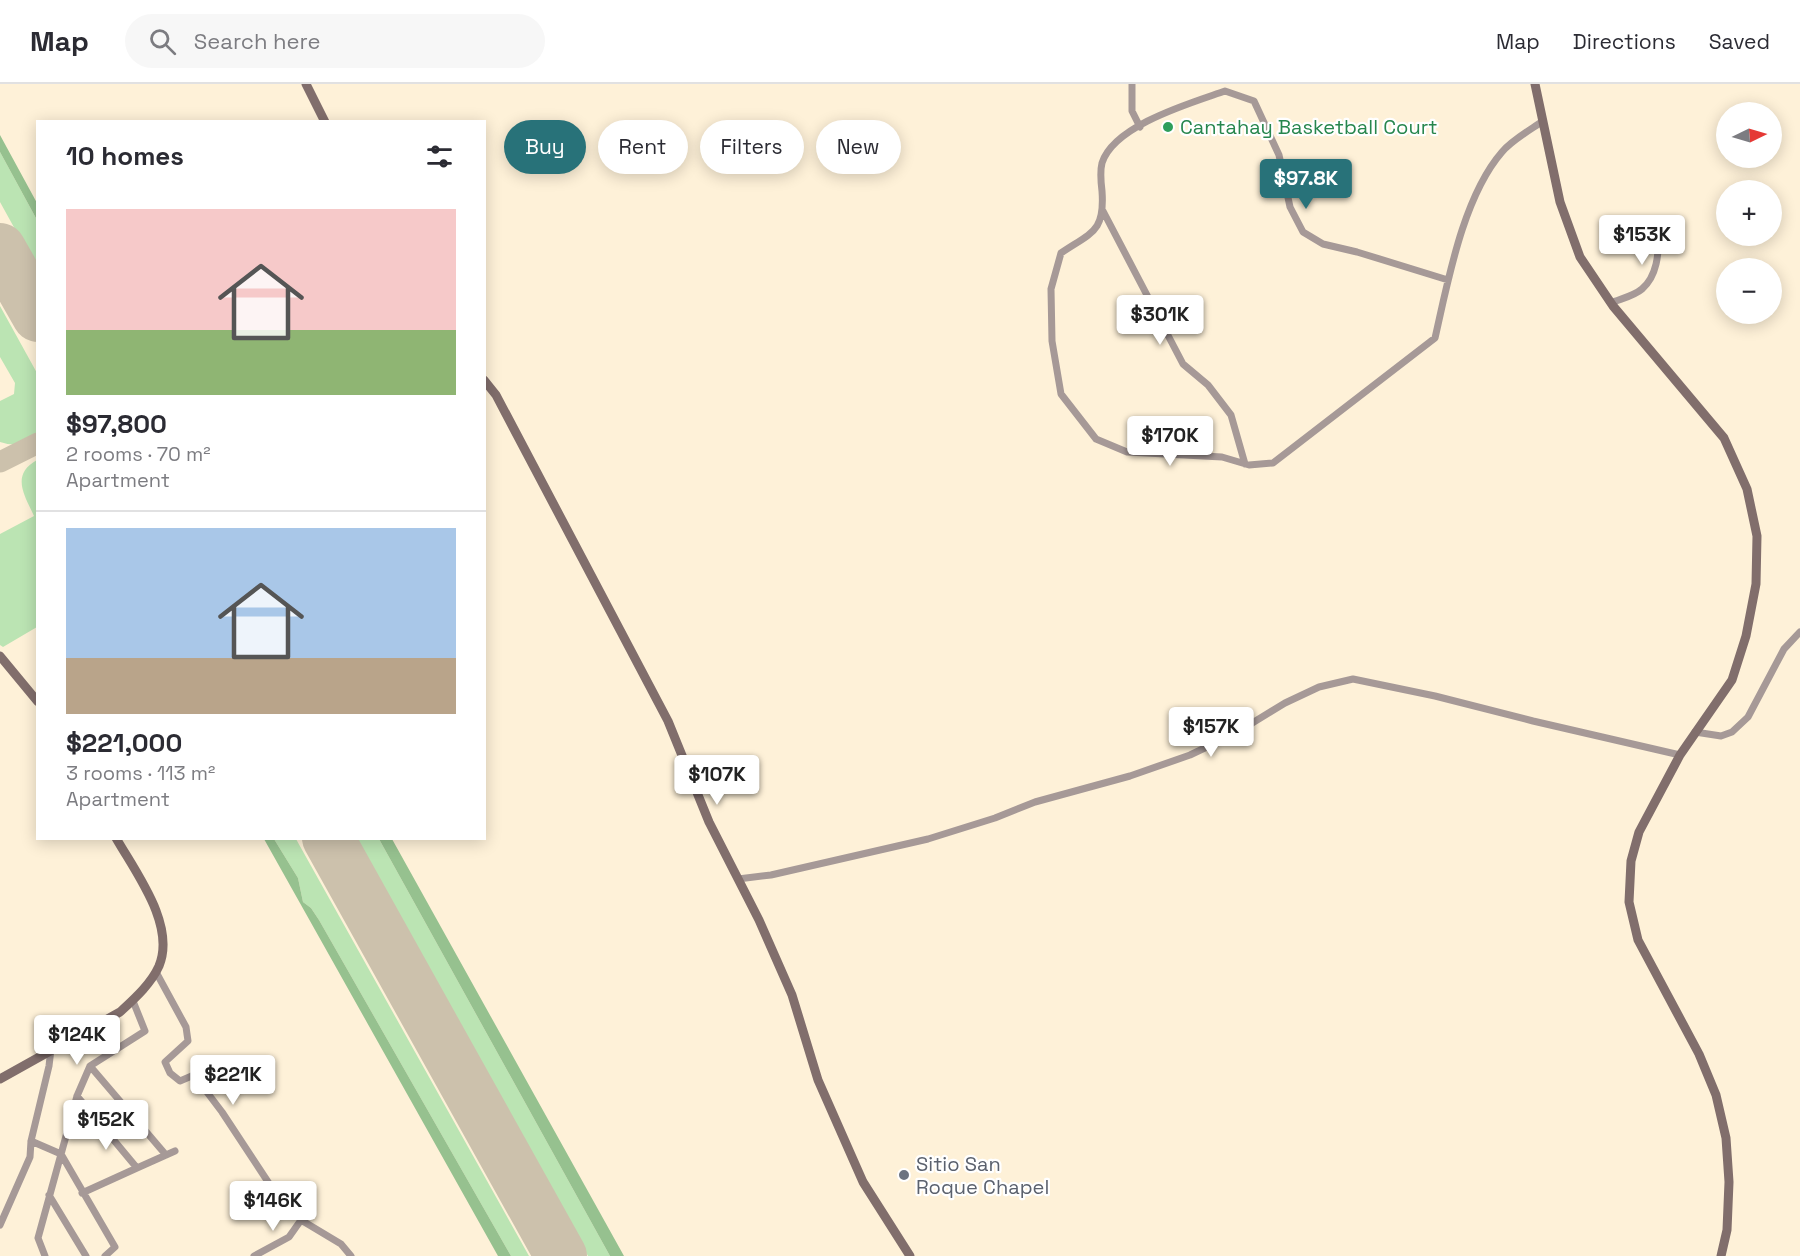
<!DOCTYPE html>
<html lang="en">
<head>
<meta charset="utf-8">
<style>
  body { margin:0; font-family:"Space Grotesk",sans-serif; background:#f7f7f7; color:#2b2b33; height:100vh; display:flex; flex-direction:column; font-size:22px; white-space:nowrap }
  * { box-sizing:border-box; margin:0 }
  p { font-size:20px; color:#7c7c81 }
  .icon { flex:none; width:33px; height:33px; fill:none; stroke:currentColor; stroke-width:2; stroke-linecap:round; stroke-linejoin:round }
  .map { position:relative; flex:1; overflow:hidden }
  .panel { position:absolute; left:36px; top:36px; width:450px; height:720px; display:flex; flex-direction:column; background:#fff; border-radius:0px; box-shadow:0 3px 15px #0003 }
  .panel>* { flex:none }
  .guide { position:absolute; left:504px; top:36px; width:570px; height:54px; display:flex; gap:12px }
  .needle { width:39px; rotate:85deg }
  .controls { position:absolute; left:1716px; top:18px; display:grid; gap:12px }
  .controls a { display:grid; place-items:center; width:66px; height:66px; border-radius:50%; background:#fff; box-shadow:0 3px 15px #0003; font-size:30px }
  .price { position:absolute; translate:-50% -51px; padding:0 14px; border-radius:6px; background:#fff; color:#222; font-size:20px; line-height:39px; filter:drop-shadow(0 2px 3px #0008) }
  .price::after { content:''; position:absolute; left:50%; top:36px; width:18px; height:14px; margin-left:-9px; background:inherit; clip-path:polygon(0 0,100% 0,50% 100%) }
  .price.selected { background:#287279; color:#fff }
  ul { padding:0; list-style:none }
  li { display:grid; align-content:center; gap:12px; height:318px; padding:0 30px }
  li+li { border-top:2px solid #e1e1e2 }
  li span { display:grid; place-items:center; height:186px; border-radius:0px; color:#555 }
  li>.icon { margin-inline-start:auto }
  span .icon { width:108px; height:108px; fill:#fffc; stroke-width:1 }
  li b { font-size:26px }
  h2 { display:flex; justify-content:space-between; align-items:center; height:72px; padding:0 30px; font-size:26px }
  .pill { padding:0 21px; border-radius:27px; background:#fff; box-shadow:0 3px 15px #0003; font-size:21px; line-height:54px }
  .pill.selected { background:#287279; color:#fff }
  header { display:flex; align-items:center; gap:36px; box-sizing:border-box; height:84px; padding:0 30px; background:#fff; border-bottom:2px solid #e1e1e2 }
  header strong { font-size:28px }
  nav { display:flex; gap:33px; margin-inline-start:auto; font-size:21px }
  .search { width:420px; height:54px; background:#f7f7f7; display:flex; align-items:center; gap:15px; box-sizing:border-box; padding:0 21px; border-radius:33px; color:#7c7c81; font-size:22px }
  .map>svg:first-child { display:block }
  .green { fill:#bbe4b3 }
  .forest { fill:#96c18f }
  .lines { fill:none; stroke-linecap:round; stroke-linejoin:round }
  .taxiway { stroke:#ccc1ac; stroke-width:21 }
  .runway { stroke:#ccc1ac; stroke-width:52 }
  .street { stroke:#a69997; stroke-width:7 }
  .secondary { stroke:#816e6c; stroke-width:9 }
  .leisure-dot { fill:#2e9e5b; stroke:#fff; stroke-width:2 }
  .worship-dot { fill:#6b7280; stroke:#fff; stroke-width:2 }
  .labels { text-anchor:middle; stroke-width:4.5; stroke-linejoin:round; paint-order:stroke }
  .leisure-label { font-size:20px; fill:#27864d; stroke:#fff; text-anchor:start }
  .worship-label { font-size:20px; fill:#5b616d; stroke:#fff; text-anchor:start }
</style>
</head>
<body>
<header>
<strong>Map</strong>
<div class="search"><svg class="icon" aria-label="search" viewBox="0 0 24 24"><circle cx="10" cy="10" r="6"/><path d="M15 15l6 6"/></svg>Search here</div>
<nav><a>Map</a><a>Directions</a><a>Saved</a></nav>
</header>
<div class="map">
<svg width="1800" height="1172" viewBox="0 0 1800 1172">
  <rect width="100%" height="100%" fill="#fef1d8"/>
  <path class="green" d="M 0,68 L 37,136 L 37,185 L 0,118 Z
    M 0,222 L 37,289 L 37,353 C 23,360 16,363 0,358 L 0,317 L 14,310 L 15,299 L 0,273 Z
    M 37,376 L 37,543 L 3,563 L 0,561 L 0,450 L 34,432 C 25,412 10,391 37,376 Z
    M 274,755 L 296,755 L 529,1172 L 511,1172 L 319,836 L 311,824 L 303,818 L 298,794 Z
    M 355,755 L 379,755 L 610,1172 L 588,1172 Z"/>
  <path class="forest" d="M 0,51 L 37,119 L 37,136 L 0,68 Z
    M 264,755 L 274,755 L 298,794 L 303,818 L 311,824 L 319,836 L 511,1172 L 498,1172 Z
    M 379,755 L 392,755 L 624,1172 L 610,1172 Z"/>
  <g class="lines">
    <path class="taxiway" d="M 0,378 L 38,359"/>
    <path class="runway" d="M 0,165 L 38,232
      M 328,754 L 561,1172"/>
    <path class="street" d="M 1132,0 L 1132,27 L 1140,43
      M 1103,127 L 1183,280 L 1208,301 L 1231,331 L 1245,380
      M 1448,196 L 1357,168 L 1323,160 L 1303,148 L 1290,123 L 1279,71 L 1254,17 L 1225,7 C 1191,19 1114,41 1102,79 C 1100,87 1101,99 1102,107 C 1105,148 1092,148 1061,169 L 1051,205 L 1052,257 L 1061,310 L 1096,355 L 1127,368 L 1222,373 L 1249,381 L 1273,379 L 1435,254 C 1448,197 1463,113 1502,68 C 1512,56 1530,46 1543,37
      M 1611,219 C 1620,215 1634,212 1642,205 C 1661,189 1658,159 1660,136
      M 1695,648 L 1721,652 L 1732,648 L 1748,633 L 1784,565 L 1800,548
      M 738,795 L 771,791 L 928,755 L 995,734 L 1035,718 L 1130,692 L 1190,671 L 1236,649 L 1285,619 L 1319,603 L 1353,595 L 1435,612 L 1533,637 L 1680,671
      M 156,888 L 186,943 L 188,957 L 165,978 L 170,989 L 180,997 L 194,991 L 222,1028 L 274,1107 L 288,1118 L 301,1136 L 341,1160 L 351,1172
      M 90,982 L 166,1071
      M 77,1012 L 137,1084 L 82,1109
      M 31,1057 L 61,1070 L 115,1163 L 105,1172
      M 137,1084 L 175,1067
      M 49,1111 L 86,1172
      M 0,1141 L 30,1073 L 31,1057 L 49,982 L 51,965
      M 45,1172 L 38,1154 L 77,1012 L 90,982 L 145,947 L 133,917
      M 254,1172 L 289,1153 L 301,1136"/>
    <path class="secondary" d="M 306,0 L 325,38
      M 1535,0 L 1560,118 L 1580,173 L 1613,222 L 1724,354 L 1747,405 L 1757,452 L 1756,500 L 1746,552 L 1732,596 L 1680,671 L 1639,748 L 1631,777 L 1629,818 L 1638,856 L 1699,970 L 1716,1011 L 1726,1054 L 1729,1098 L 1727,1146 L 1721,1172
      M 484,296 L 496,311 L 668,637 L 709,738 L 759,836 L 792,911 L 818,996 L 863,1098 L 910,1172
      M 0,572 L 38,618
      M 0,995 L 120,928 C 134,915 151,900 159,882 C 176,841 136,789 116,754"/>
  </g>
  <circle class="leisure-dot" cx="1168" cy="43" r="6"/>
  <circle class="worship-dot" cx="904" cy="1091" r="6"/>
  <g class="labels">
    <g class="leisure-label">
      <text x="1180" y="50">Cantahay Basketball Court</text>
    </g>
    <g class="worship-label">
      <text x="916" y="1087">Sitio San<tspan x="916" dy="23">Roque Chapel</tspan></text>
    </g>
  </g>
</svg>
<div class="controls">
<a><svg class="needle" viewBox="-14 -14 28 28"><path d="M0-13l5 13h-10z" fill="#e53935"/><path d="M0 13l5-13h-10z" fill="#7c7c81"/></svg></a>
<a>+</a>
<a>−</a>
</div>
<b class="price selected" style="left:1306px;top:126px">$97.8K</b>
<b class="price" style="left:1642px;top:182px">$153K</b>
<b class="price" style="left:1160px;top:262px">$301K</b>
<b class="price" style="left:1170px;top:383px">$170K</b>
<b class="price" style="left:1211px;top:674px">$157K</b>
<b class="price" style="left:717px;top:722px">$107K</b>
<b class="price" style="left:77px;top:982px">$124K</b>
<b class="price" style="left:233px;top:1022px">$221K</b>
<b class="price" style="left:106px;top:1067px">$152K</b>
<b class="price" style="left:273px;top:1148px">$146K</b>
<div class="guide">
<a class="pill selected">Buy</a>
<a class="pill">Rent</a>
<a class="pill">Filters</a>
<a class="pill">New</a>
</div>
<section class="panel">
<h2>10 homes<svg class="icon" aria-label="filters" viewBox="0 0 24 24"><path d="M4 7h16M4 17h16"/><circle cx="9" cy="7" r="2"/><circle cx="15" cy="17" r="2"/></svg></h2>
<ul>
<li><span style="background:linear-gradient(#f6c9c9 65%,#8fb573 0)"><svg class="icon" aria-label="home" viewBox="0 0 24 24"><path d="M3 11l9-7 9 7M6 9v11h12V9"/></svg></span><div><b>$97,800</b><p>2 rooms · 70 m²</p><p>Apartment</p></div></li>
<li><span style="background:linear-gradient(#a9c7e8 70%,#b9a48a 0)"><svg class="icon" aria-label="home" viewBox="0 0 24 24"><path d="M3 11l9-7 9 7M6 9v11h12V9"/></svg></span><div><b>$221,000</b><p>3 rooms · 113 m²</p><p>Apartment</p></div></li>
</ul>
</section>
</div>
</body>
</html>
